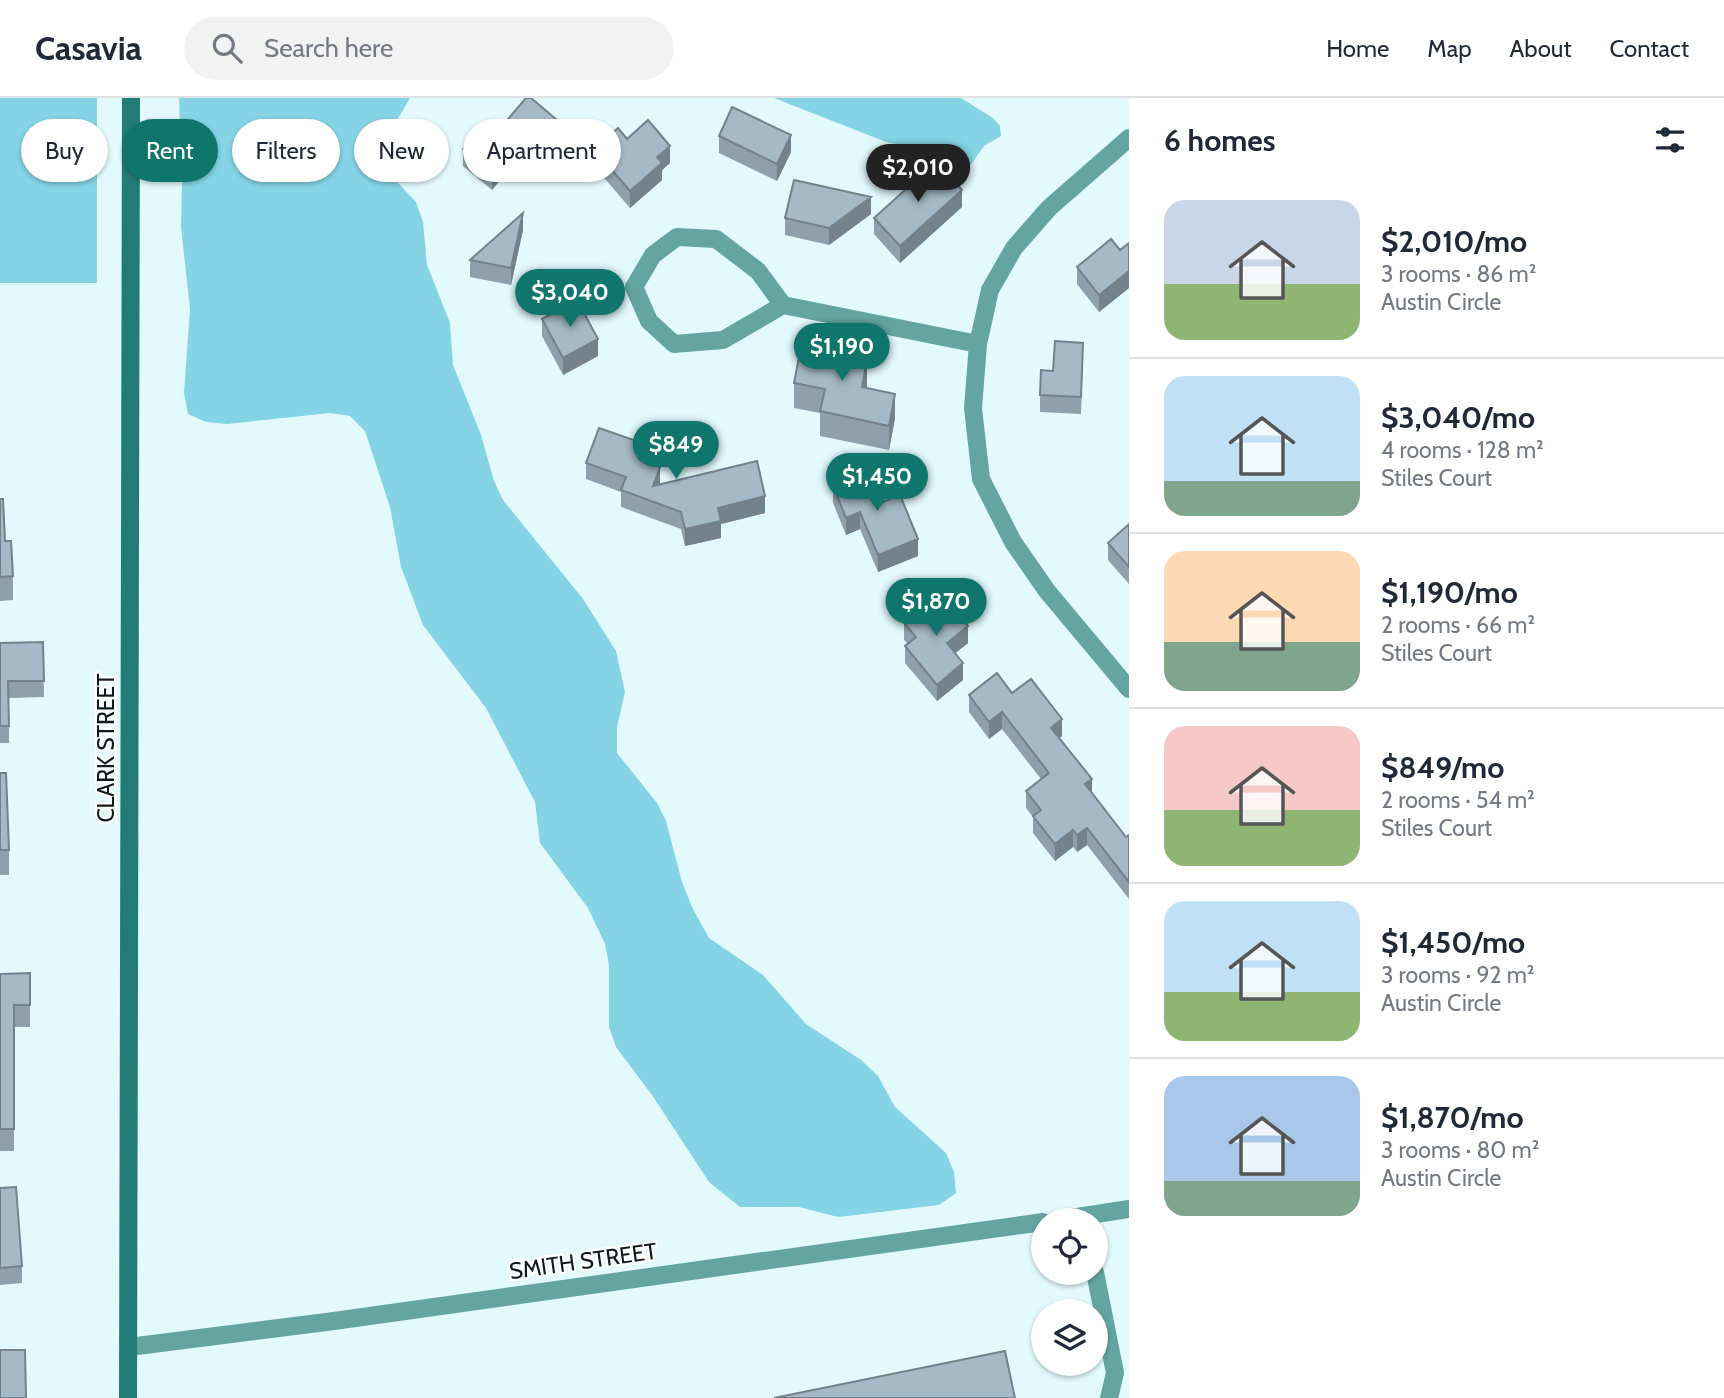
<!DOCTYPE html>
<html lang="en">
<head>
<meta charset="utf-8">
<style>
  body { margin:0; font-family:Cabin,sans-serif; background:#f2f2f3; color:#1f2937; height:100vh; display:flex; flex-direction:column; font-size:26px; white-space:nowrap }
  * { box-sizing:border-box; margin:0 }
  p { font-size:23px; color:#747a83 }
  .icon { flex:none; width:38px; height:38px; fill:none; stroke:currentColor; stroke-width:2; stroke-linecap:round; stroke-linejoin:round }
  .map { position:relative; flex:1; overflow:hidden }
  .panel { display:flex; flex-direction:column; background:#fff; width:595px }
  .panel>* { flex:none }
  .top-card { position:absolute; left:21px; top:21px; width:665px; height:63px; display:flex; gap:14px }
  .tools { position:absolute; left:1031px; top:1110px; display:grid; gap:14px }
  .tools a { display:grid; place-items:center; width:77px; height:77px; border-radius:50%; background:#fff; box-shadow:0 2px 5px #0004; font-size:35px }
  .price { position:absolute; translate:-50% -60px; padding:0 16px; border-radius:24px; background:#0f766e; color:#fff; font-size:23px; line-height:46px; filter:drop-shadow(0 2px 4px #0008) }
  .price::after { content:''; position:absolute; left:50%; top:42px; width:21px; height:16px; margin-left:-10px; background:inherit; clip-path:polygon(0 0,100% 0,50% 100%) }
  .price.selected { background:#222; color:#fff }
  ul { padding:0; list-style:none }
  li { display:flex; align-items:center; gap:21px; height:175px; padding:0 35px }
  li+li { border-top:2px solid #e0e1e3 }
  li span { display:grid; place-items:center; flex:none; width:196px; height:140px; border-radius:21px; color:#555 }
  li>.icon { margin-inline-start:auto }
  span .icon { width:84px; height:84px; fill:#fffc; stroke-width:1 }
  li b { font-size:30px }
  h2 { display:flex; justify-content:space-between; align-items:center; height:84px; padding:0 35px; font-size:30px }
  .chip { padding:0 24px; border-radius:32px; background:#fff; box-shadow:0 2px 5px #0004; font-size:24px; line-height:63px }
  .chip.selected { background:#0f766e; color:#fff }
  header { display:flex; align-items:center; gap:42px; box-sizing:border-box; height:98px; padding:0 35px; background:#fff; border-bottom:2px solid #e0e1e3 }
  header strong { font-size:33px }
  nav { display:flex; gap:38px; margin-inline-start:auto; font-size:24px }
  .search { width:490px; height:63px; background:#f2f2f3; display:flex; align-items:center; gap:18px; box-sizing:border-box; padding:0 24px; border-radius:38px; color:#747a83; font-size:26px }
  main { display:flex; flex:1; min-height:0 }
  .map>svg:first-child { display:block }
  .green { fill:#84d4e5 }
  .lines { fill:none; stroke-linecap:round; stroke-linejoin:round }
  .minor { stroke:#65a5a1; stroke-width:18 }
  .secondary { stroke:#237b77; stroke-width:18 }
  .wall { fill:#8da0ab }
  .shaded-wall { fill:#73828b }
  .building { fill:#a4bac7; stroke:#73828b; stroke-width:2 }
  .labels { text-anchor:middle; stroke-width:5; stroke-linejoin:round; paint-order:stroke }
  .street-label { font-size:23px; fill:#0f1a1c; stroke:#fff }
</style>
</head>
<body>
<header>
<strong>Casavia</strong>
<div class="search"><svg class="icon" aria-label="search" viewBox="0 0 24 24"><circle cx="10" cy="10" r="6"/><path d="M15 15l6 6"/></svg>Search here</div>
<nav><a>Home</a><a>Map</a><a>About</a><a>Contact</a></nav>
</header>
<main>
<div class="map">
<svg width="1129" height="1300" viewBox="0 0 1129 1300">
  <rect width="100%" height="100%" fill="#e2f9fe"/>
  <path class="green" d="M 0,0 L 97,0 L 97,185 L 0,185 Z
    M 179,0 L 410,0 L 399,19 L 389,30 L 382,50 L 386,72 L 416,104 L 423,124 L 427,167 L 450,225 L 453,267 L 481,337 L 494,383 L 503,402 L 583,501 L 616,553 L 625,594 L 617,629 L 617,655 L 657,705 L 666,723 L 682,784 L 692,809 L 709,840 L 763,877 L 806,926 L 861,962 L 878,978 L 895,1009 L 946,1055 L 954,1074 L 956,1095 L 939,1107 L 838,1119 L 799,1109 L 740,1109 L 709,1084 L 652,997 L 616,949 L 609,929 L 609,867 L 605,846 L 588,810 L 540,745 L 535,704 L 486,610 L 423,527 L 401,469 L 390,409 L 365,333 L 350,318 L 330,315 L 227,326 L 206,324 L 188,316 L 184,295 L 190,211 L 181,128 L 182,87 Z
    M 774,0 L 961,0 L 993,20 L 1000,28 L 1001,38 L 984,48 L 972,65 L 964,70 L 954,69 L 916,50 L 886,44 Z"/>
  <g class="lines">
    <path class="minor" d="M 1129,40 L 1049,110 L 1014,150 L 990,192 L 978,246 L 973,310 L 981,381 L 1013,444 L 1047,493 L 1129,591
      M 783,207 L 723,242 L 674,246 L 649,223 L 634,189 L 653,157 L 677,139 L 716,141 L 758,173 L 783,207 L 978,246
      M 1058,1122 L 1129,1111
      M 1095,1174 L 1115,1275 L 1109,1300
      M 129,1249 L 334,1223 L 1043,1124"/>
    <path class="secondary" d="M 128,1300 L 131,0"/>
  </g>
  <path class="wall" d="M 497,35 L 556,38 L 525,75 L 513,65 L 492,92 L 463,68 L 463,51 Z
    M 719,38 L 791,54 L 777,83 L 719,55 Z
    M 627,41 L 670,65 L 662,72 L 662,82 L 630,110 L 594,68 L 594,51 Z
    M 962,109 L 900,165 L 874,136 L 874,120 Z
    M 871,116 L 829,147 L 785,137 L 785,120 Z
    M 523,132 L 511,187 L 470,179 L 470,162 Z
    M 1129,145 L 1129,190 L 1099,214 L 1077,186 L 1077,169 L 1120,152 Z
    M 542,221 L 598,258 L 563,277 L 542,238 Z
    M 838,256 L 867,287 L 867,290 L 895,320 L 889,352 L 820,338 L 820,315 L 794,310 L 794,285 Z
    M 1083,262 L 1081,316 L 1040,314 L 1040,297 L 1053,273 Z
    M 645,363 L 660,386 L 765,415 L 721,426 L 721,440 L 685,448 L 681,431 L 621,409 L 621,394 L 586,381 L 586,365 Z
    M 833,388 L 881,405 L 918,458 L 878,474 L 860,431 L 846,437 L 833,405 Z
    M 0,401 L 5,443 L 13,478 L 13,502 L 0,503 Z
    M 1129,426 L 1129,486 L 1108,462 L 1108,445 Z
    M 904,525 L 968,545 L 955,555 L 963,582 L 937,603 L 905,565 L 905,548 L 908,546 L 904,542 Z
    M 43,544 L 44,599 L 9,600 L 9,645 L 0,645 L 0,545 Z
    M 1012,595 L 1062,638 L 1059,640 L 1092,694 L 1126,739 L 1129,737 L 1129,801 L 1087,747 L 1077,754 L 1073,749 L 1055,763 L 1033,735 L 1033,719 L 1026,710 L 1026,693 L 1041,681 L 1002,631 L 989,641 L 969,614 L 969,597 Z
    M 0,675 L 9,752 L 9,777 L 0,777 Z
    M 30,875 L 30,929 L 14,929 L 14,1053 L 0,1053 L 0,876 Z
    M 0,1090 L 22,1168 L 22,1185 L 0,1187 Z"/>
  <path class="shaded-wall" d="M 556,21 L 556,38 L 525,75 L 525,58 Z
    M 791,37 L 791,54 L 777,83 L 777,66 Z
    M 670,48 L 670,65 L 662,72 L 662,82 L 630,110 L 630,93 L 657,59 Z
    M 513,49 L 513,66 L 492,92 L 492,75 Z
    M 962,92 L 962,109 L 900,165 L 900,148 Z
    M 871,99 L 871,116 L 829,147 L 829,130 Z
    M 523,115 L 523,132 L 511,187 L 511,170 Z
    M 1129,173 L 1129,190 L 1099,214 L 1099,197 Z
    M 598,241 L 598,258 L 563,277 L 563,260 Z
    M 867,262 L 867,287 L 862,314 L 862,289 Z
    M 895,296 L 895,320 L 889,352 L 889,328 Z
    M 645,346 L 645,363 L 639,361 Z
    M 660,369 L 660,386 L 653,405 L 653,388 Z
    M 765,398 L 765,415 L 721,426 L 721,440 L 685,448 L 685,431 L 718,410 Z
    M 860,414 L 860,431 L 846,437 L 846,420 Z
    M 918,441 L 918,458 L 878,474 L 878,457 Z
    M 968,528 L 968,545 L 947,562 L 947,545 Z
    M 963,565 L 963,582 L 937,603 L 937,587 Z
    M 1002,614 L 1002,631 L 989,641 L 989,624 Z
    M 1062,621 L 1062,638 L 1051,647 L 1051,630 Z
    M 1092,681 L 1092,698 L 1085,686 Z
    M 1087,730 L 1087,747 L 1077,754 L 1077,737 Z
    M 1073,732 L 1073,749 L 1055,763 L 1055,746 Z"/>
  <path class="building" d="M 526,0 L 531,0 L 556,21 L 525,58 L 497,34 Z
    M 732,9 L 791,37 L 777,66 L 719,38 Z
    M 648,22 L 670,48 L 657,59 L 662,65 L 630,93 L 594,51 L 618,30 L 627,41 Z
    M 485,25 L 513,49 L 492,75 L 463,51 Z
    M 936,64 L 962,92 L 900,148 L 874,120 Z
    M 794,82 L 871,99 L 829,130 L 785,120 Z
    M 523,115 L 511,170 L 470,162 Z
    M 1111,141 L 1120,152 L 1129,145 L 1129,173 L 1099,197 L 1077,169 Z
    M 577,202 L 598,241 L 563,260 L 542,221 Z
    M 803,239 L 838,246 L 837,256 L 867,262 L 862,289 L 895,296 L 889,328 L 820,313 L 825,291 L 794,285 Z
    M 1055,243 L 1083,245 L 1081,299 L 1040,297 L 1041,272 L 1053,273 Z
    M 599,330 L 645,346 L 639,361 L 660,369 L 653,388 L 757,363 L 765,398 L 718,410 L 721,423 L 685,431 L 681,414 L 621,392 L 626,379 L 586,365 Z
    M 868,374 L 881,405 L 900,397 L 918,441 L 878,457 L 860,414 L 846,420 L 833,388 Z
    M 0,401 L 3,401 L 5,443 L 11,443 L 13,478 L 0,479 Z
    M 1129,426 L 1129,469 L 1108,445 Z
    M 941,495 L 968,528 L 947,545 L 963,565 L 937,587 L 905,548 L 916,539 L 904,525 Z
    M 43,544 L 44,583 L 8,583 L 9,628 L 0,628 L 0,545 Z
    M 997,575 L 1012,595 L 1031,581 L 1062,621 L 1051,630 L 1092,681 L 1085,686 L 1126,739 L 1129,737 L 1129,784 L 1087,730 L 1077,737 L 1073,732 L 1055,746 L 1033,718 L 1041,712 L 1026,693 L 1049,675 L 1002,614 L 989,624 L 969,597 Z
    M 0,675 L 6,675 L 9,752 L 0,752 Z
    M 30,875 L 30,907 L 14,907 L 14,1031 L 0,1031 L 0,876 Z
    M 16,1089 L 22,1168 L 0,1170 L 0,1090 Z
    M 0,1252 L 25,1252 L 26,1300 L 0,1300 Z
    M 1005,1253 L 1015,1300 L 774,1300 Z"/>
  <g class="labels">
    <g class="street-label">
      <text transform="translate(106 650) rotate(-90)" y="8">CLARK STREET</text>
      <text transform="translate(583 1163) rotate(-8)" y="8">SMITH STREET</text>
    </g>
  </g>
</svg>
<div class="tools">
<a><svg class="icon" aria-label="locate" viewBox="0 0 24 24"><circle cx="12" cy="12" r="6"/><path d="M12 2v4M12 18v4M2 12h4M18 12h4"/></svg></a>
<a><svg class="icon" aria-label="layers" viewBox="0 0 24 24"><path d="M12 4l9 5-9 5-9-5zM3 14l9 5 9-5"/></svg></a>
</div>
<b class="price selected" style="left:918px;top:106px">$2,010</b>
<b class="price" style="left:570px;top:231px">$3,040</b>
<b class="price" style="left:842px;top:285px">$1,190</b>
<b class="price" style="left:676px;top:383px">$849</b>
<b class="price" style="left:877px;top:415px">$1,450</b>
<b class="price" style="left:936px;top:540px">$1,870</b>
<div class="top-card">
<a class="chip">Buy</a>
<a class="chip selected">Rent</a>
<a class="chip">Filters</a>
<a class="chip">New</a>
<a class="chip">Apartment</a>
</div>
</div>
<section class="panel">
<h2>6 homes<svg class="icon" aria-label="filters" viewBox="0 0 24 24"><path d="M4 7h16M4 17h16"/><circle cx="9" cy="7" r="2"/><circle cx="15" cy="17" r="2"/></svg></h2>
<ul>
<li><span style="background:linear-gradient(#c9d6e8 60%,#8fb573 0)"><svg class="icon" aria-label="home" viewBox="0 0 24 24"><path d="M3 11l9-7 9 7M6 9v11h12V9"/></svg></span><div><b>$2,010/mo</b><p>3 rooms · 86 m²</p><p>Austin Circle</p></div></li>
<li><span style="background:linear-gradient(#bfe0f5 75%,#7fa58c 0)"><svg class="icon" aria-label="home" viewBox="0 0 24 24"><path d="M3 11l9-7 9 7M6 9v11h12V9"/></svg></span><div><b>$3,040/mo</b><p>4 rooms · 128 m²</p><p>Stiles Court</p></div></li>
<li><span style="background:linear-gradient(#ffd9b3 65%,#7fa58c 0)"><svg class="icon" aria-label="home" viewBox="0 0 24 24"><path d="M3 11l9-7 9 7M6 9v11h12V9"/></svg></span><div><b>$1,190/mo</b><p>2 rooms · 66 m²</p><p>Stiles Court</p></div></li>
<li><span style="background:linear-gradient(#f6c9c9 60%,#8fb573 0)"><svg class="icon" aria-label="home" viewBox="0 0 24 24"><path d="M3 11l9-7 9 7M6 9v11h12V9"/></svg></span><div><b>$849/mo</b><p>2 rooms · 54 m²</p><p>Stiles Court</p></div></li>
<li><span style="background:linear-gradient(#bfe0f5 65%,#8fb573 0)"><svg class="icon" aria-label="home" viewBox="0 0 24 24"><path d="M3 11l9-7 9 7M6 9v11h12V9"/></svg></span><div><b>$1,450/mo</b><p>3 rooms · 92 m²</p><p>Austin Circle</p></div></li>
<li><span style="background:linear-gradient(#a9c7e8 75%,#7fa58c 0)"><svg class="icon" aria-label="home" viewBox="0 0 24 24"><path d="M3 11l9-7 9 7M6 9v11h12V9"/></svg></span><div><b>$1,870/mo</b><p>3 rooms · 80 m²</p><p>Austin Circle</p></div></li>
</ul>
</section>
</main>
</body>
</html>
